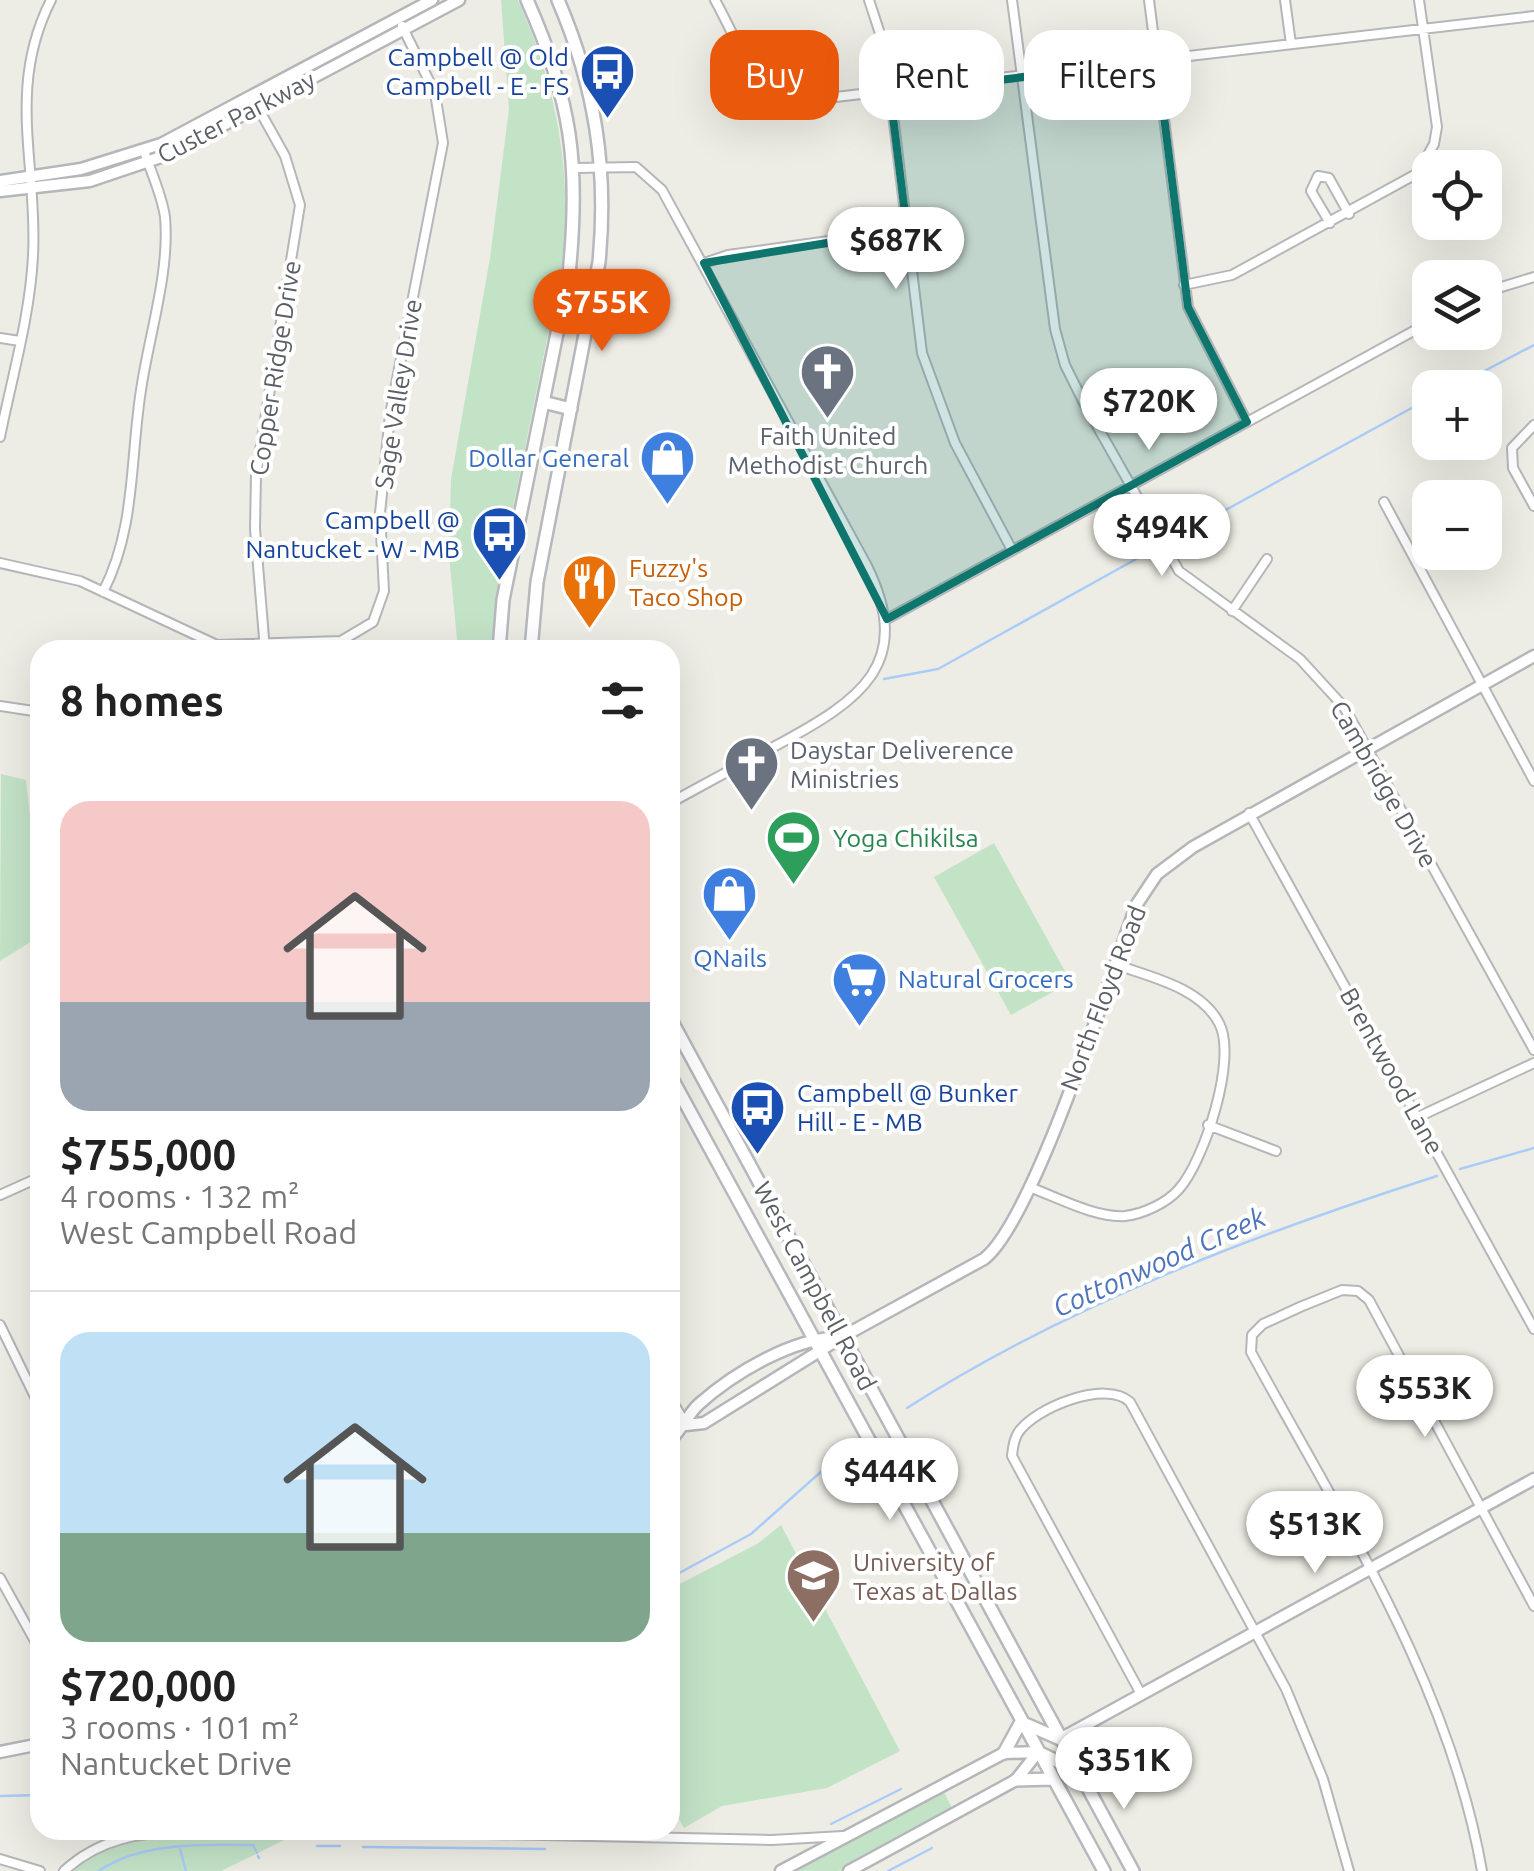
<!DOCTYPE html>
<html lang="en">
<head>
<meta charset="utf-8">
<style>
  body { margin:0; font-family:Ubuntu,sans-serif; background:#f2f2f2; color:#222; height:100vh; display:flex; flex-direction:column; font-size:38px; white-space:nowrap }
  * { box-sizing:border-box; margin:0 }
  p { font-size:32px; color:#767676 }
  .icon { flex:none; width:55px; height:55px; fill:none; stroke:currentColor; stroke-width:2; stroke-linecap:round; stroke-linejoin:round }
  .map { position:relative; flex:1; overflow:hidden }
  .details { position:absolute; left:30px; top:640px; width:650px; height:1200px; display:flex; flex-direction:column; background:#fff; border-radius:30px; box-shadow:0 10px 40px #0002 }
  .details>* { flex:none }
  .banner { position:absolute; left:710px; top:30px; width:672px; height:90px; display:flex; gap:20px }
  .tools { position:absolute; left:1412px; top:150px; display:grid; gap:20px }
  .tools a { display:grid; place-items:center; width:90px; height:90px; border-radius:20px; background:#fff; box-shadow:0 10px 40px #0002; font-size:50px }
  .price { position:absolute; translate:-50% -85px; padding:0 22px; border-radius:35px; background:#fff; color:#222; font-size:32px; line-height:65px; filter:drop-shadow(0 2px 5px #0008) }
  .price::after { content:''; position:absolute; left:50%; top:60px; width:30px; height:22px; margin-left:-15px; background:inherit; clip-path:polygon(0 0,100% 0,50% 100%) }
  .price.selected { background:#ea580c; color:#fff }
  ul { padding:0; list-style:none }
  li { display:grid; align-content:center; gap:20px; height:530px; padding:0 30px }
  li+li { border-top:2px solid #e0e0e0 }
  li span { display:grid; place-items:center; height:310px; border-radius:30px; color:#555 }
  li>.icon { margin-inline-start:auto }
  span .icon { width:180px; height:180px; fill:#fffc; stroke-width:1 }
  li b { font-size:42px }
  h2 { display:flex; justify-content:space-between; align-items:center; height:120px; padding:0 30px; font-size:42px }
  .tag { padding:0 35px; border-radius:30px; background:#fff; box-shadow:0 10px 40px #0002; font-size:35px; line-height:90px }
  .tag.selected { background:#ea580c; color:#fff }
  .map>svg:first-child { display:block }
  .green { fill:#c3e3c7 }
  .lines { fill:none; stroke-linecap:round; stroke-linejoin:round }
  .stream { stroke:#aaccf8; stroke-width:2.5 }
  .minor-casing { stroke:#b5b6ba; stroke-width:12 }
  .tertiary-casing { stroke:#b5b6ba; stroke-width:15 }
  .secondary-casing { stroke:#b6b8bd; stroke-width:16 }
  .minor { stroke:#fff; stroke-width:8 }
  .tertiary { stroke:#fff; stroke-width:10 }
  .secondary { stroke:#fff; stroke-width:11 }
  .marked { fill:#0f766e; fill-opacity:0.2; stroke:#0f766e; stroke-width:8; stroke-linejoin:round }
  .labels { text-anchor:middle; stroke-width:8; stroke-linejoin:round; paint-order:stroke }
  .transit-label { font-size:25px; fill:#164399; stroke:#fff; text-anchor:end }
  .street-label { font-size:25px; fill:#5c5f64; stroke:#fff }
  .worship-label { font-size:25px; fill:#5b616d; stroke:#fff }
  .shop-label { font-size:25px; fill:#366cbe; stroke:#fff; text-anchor:end }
  .food-label { font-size:25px; fill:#c56008; stroke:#fff; text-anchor:start }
  .leisure-label { font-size:25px; fill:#27864d; stroke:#fff; text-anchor:start }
  .education-label { font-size:25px; fill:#785e54; stroke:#fff; text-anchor:start }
  .water-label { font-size:28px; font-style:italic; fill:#4e74ba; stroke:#fff }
</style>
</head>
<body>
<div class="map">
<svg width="1534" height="1871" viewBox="0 0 1534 1871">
  <rect width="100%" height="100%" fill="#eeede5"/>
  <path class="green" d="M 501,0 L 518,0 C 555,83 571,163 564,254 L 499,578 L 491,650 L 458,650 L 449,555 L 451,479 L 490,258 L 509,109 Z
    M 1,774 L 26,780 L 30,815 L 40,837 L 40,936 L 0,961 Z
    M 994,843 L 1071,982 L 1011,1015 L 934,877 Z
    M 781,1525 L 900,1751 L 827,1788 L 722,1806 L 684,1828 L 670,1802 L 670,1589 L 757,1544 Z
    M 944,1792 L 953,1810 L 839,1871 L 793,1871 Z
    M 200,1835 L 283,1835 L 284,1840 L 258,1853 L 254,1846 L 256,1854 L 221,1871 L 73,1871 C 107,1836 154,1838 200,1835 Z"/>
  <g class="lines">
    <path class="stream" d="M 1452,388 L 1534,345
      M 1169,541 L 1430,398
      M 884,679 L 938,669 L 1156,548
      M 1460,1169 L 1534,1148
      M 907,1408 C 1068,1305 1256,1234 1437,1176
      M 670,1578 L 751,1534 L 851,1445 L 861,1465
      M 0,1796 L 40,1795
      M 831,1824 L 901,1789
      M 317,1846 L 340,1846
      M 363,1847 L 545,1849
      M 180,1849 L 186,1871
      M 258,1856 L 259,1858
      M 99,1871 C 139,1842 206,1844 253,1845 L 257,1853
      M 888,1871 L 932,1848"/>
    <defs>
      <path id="minor" d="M 715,0 C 736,37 754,95 801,101 L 1534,16
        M 869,0 L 885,49 L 922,353 L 955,443 L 1012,550
        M 1012,0 L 1055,329 L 1065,365 L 1083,401 L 1179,571 L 1300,659 L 1344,707 L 1534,1050
        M 1149,0 L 1188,307 L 1247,422
        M 1285,0 L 1291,44
        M 252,97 L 285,156 L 300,205 L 256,475 L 255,529 L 265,650
        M 575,168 L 636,167 L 662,190 L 867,566 C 915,664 860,700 779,744 C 743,763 707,783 670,803
        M 1330,223 L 1311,191 L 1318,176 L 1329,178 L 1349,214
        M 704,263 L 728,255 L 907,230
        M 1184,285 L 1232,275 L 1418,173 L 1434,144 L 1437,127 L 1419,0
        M 1485,292 L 1534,277
        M 0,338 L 20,341
        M 1534,425 L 1512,448 L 1513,468 L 1534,506
        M 0,437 C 12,377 30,316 33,256 C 38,164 6,89 51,0
        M 1384,502 L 1534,781
        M 0,563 L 80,581 L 217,645 L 341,641 L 373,622 L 384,591 L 380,513 L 390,415 L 443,143 L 435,93 L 402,26
        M 103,592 C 136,528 130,459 141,390 C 149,335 170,272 165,217 C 162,195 151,172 144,151
        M 1232,611 L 1267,559
        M 887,619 L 1430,322
        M 0,706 L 40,712
        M 40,769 L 36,789 L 40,813
        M 1249,813 L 1534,1329
        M 1418,1117 L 1534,1063
        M 1208,1125 L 1276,1151
        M 1029,1187 C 1057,1197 1095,1218 1125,1216 C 1143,1214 1167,1203 1179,1189 C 1204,1161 1238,1058 1219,1023 C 1200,987 1150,977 1114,964
        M 0,1195 L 40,1177
        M 0,1325 L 40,1407
        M 670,1397 L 686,1425
        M 0,1578 L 40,1650
        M 1141,1694 L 1012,1456 C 1013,1448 1013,1441 1018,1433 C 1034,1408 1106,1379 1130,1402 L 1286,1689 L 1323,1779 L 1349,1871
        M 304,1830 L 772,1840 L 843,1836
        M 0,1859 L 40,1871
        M 64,1871 C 101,1837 139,1834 187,1830
        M 1482,1871 C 1449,1682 1341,1518 1251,1352 L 1252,1335 L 1263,1324 L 1300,1307 L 1342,1290 L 1358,1291 L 1369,1300 L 1534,1606"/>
      <path id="tertiary" d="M 0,181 L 81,169 L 161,144 L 432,0
        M 0,191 L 90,181 L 167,155 L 459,0
        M 686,1425 L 704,1423 L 842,1337 L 984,1259 C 1034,1220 1110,975 1137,904 L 1157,874 L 1193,847 L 1534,656
        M 670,1441 C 682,1429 688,1414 699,1404 C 735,1372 793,1338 841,1337
        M 1060,1739 L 1534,1479
        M 0,1752 L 40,1744
        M 781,1871 L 1004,1753 L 1038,1752
        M 849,1871 L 1016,1780 L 1038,1752"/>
      <path id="secondary" d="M 543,402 L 571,409
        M 499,650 L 503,600 L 569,274 C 580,165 572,101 527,0
        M 531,650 L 537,582 L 599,262 C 608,168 595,86 558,0
        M 670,1018 L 1133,1871
        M 670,1075 L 1104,1871
        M 1021,1722 L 1060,1739
        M 1038,1752 L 1075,1770
        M 1004,1753 L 1021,1722
        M 1016,1780 L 1052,1779"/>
    </defs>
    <use href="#minor" class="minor-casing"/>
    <use href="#tertiary" class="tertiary-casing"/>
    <use href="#secondary" class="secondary-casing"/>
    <use href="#minor" class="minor"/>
    <use href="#tertiary" class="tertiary"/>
    <use href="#secondary" class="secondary"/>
  </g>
  <path class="marked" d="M 1157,61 L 1188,307 L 1247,422 L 887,619 L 704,263 L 907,230 L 890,93 Z"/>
  <defs>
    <symbol id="bus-pin" viewBox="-11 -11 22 30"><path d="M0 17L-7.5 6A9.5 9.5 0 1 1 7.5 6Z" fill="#1a4fb4" stroke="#fff"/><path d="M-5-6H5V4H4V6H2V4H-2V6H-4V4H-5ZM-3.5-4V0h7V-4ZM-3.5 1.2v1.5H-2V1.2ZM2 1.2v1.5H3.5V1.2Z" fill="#fff"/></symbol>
    <symbol id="church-pin" viewBox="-11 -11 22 30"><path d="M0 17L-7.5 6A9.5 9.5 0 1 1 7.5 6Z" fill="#6b7280" stroke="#fff"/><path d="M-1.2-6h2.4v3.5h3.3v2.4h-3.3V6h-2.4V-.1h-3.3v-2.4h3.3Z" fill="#fff"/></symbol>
    <symbol id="shop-pin" viewBox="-11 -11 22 30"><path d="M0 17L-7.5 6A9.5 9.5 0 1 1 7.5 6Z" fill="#3f7fe0" stroke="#fff"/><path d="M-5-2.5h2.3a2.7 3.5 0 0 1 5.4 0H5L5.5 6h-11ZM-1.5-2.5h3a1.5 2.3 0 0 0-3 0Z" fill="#fff"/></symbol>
    <symbol id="restaurant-pin" viewBox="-11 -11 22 30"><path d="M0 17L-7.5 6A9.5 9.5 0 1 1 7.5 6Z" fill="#e8710a" stroke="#fff"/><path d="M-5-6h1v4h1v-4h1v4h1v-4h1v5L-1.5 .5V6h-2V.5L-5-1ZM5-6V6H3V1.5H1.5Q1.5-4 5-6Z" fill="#fff"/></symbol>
    <symbol id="stadium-pin" viewBox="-11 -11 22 30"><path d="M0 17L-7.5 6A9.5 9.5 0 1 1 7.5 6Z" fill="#2e9e5b" stroke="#fff"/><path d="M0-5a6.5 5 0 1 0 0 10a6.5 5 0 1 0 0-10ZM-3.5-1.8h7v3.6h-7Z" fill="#fff"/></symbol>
    <symbol id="supermarket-pin" viewBox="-11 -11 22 30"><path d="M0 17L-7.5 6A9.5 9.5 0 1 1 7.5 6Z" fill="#3f7fe0" stroke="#fff"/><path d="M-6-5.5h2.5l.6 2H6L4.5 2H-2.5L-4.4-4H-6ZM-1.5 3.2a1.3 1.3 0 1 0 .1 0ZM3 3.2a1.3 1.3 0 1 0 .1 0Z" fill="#fff"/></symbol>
    <symbol id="university-pin" viewBox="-11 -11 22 30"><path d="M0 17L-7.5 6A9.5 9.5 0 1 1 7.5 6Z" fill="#8d6e63" stroke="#fff"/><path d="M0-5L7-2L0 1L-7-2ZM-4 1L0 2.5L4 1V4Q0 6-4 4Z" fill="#fff"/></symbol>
  </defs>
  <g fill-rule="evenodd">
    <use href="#bus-pin" x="576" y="40" width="63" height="86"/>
    <use href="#church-pin" x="796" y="340" width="63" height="86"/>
    <use href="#shop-pin" x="636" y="426" width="63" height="86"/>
    <use href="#bus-pin" x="468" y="502" width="63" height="86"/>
    <use href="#restaurant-pin" x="558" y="550" width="63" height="86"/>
    <use href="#church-pin" x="720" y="732" width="63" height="86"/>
    <use href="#stadium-pin" x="762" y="806" width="63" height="86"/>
    <use href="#shop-pin" x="698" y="862" width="63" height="86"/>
    <use href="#supermarket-pin" x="828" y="948" width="63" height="86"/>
    <use href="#bus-pin" x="726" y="1076" width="63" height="86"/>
    <use href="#university-pin" x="782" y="1544" width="63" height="86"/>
  </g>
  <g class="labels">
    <g class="transit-label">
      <text x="569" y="66">Campbell @ Old<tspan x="569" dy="29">Campbell - E - FS</tspan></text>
      <text x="460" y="529">Campbell @<tspan x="460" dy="29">Nantucket - W - MB</tspan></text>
      <text x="797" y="1102" text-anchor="start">Campbell @ Bunker<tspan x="797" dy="29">Hill - E - MB</tspan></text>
    </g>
    <g class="street-label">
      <text transform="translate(236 117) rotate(-27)" y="9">Custer Parkway</text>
      <text transform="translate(275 368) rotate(-81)" y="9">Copper Ridge Drive</text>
      <text transform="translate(398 394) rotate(-81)" y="9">Sage Valley Drive</text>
      <text transform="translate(1384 784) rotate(60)" y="9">Cambridge Drive</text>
      <text transform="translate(1103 998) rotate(-69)" y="9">North Floyd Road</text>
      <text transform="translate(1392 1071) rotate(61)" y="9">Brentwood Lane</text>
      <text transform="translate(815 1286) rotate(62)" y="9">West Campbell Road</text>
    </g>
    <g class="worship-label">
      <text x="828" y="445">Faith United<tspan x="828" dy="29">Methodist Church</tspan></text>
      <text x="790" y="759" text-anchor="start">Daystar Deliverence<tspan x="790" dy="29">Ministries</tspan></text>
    </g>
    <g class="shop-label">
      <text x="629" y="467">Dollar General</text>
      <text x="730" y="967" text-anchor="middle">QNails</text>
      <text x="898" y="988" text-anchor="start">Natural Grocers</text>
    </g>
    <g class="food-label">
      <text x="629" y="577">Fuzzy's<tspan x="629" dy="29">Taco Shop</tspan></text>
    </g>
    <g class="leisure-label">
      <text x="833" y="847">Yoga Chikilsa</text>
    </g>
    <g class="education-label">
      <text x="853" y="1571">University of<tspan x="853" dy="29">Texas at Dallas</tspan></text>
    </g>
    <g class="water-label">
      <text transform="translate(1159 1262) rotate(-24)" y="10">Cottonwood Creek</text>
    </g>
  </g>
</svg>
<div class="tools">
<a><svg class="icon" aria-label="locate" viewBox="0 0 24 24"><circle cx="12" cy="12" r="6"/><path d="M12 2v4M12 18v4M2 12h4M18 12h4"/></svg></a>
<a><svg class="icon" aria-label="layers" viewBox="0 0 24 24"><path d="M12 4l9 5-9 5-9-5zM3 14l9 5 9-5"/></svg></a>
<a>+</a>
<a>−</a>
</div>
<b class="price" style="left:896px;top:292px">$687K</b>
<b class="price selected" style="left:602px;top:354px">$755K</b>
<b class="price" style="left:1149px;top:453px">$720K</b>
<b class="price" style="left:1162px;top:579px">$494K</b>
<b class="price" style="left:1425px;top:1440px">$553K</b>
<b class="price" style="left:890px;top:1523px">$444K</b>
<b class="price" style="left:1315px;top:1576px">$513K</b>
<b class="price" style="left:1124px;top:1812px">$351K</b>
<div class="banner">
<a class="tag selected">Buy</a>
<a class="tag">Rent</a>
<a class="tag">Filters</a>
</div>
<section class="details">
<h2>8 homes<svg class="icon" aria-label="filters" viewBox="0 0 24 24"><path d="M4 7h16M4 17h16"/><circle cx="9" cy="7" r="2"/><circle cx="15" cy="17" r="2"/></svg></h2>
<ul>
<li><span style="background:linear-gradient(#f6c9c9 65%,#9aa5b1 0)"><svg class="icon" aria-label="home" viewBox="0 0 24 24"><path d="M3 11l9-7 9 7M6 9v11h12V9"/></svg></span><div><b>$755,000</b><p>4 rooms · 132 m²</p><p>West Campbell Road</p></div></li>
<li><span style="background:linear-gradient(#bfe0f5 65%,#7fa58c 0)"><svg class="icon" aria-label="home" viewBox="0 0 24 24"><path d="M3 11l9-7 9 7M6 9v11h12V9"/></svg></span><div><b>$720,000</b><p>3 rooms · 101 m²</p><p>Nantucket Drive</p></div></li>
</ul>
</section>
</div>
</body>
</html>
